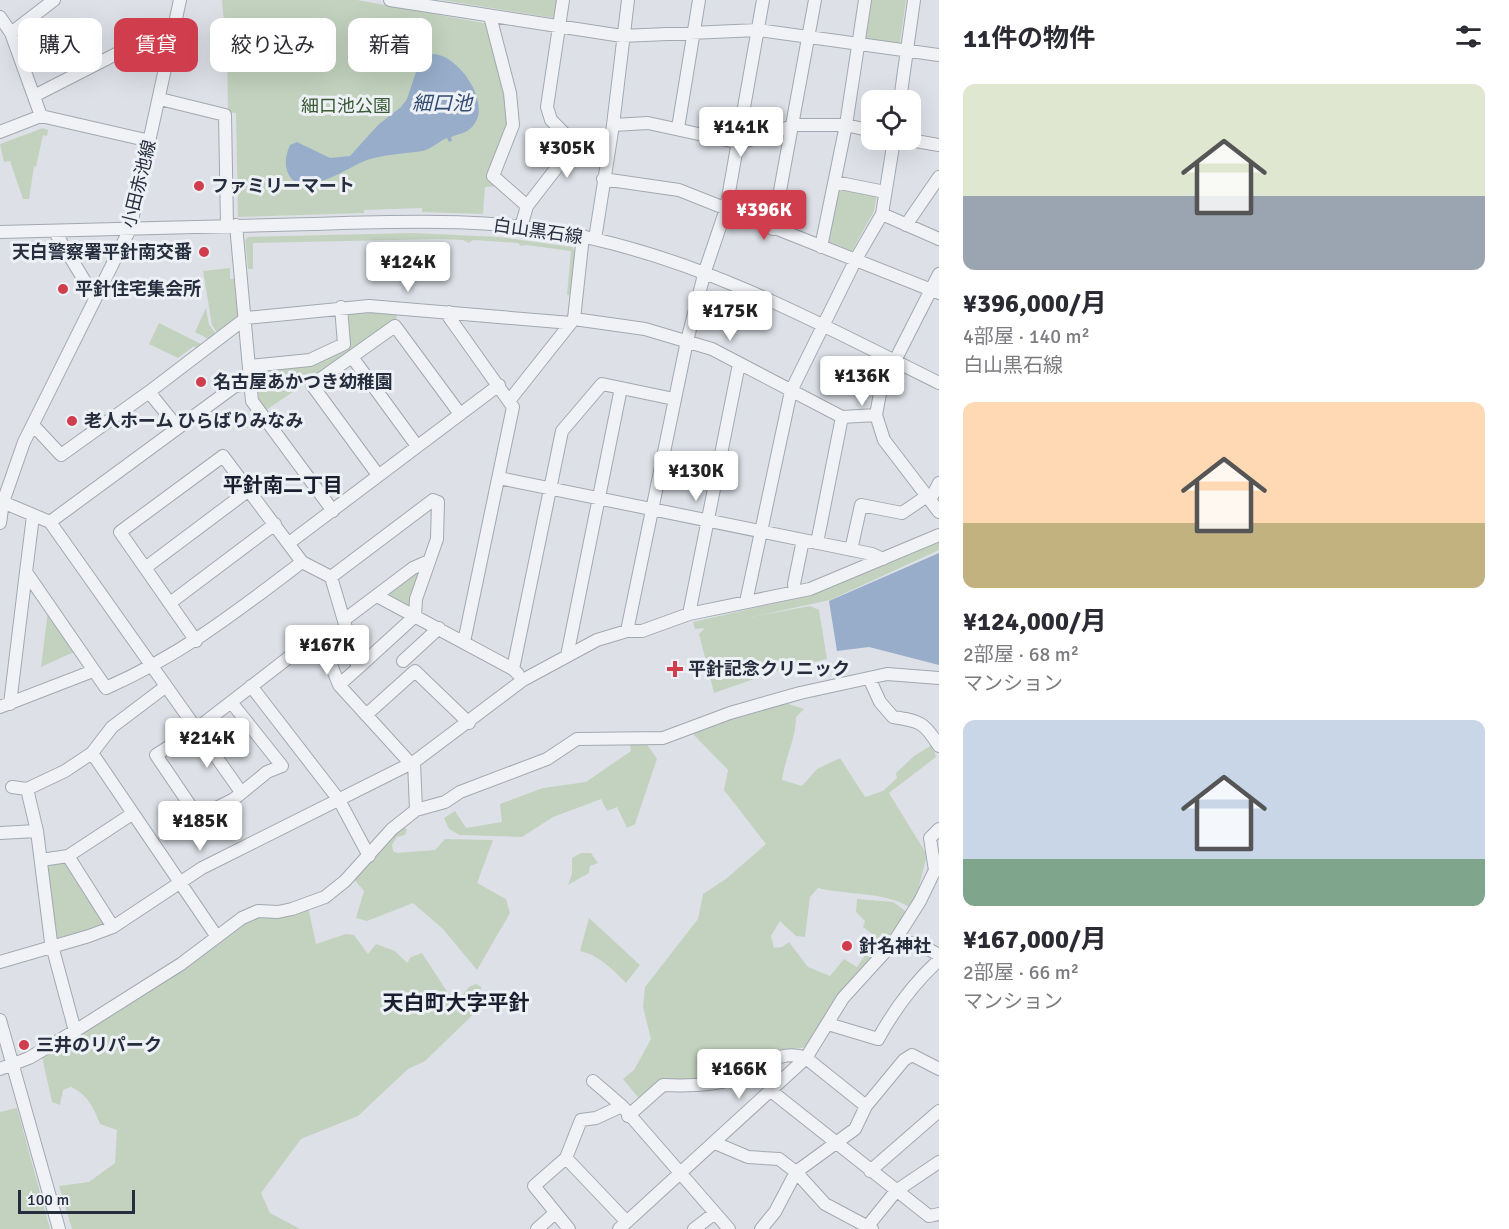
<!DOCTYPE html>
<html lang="ja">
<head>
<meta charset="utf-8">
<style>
  body { margin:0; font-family:Signika,"Noto Sans JP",sans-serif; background:#f2f2f3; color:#2b2b33; height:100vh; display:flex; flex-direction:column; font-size:22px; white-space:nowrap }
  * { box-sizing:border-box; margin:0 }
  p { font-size:20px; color:#7c7c81 }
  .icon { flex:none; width:33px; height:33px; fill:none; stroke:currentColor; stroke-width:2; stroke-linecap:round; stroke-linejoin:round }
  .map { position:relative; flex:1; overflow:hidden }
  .side { display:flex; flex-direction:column; background:#fff; width:570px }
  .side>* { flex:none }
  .guide { position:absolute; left:18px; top:18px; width:570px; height:54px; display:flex; gap:12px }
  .tools { position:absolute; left:861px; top:90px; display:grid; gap:12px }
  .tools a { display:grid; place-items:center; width:60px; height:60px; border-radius:12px; background:#fff; box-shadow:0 6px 24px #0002; font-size:30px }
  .scale { position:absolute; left:18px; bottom:15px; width:117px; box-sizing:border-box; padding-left:6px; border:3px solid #262e3e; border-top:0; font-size:16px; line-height:21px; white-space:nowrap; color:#262e3e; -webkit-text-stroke:4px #edf0f5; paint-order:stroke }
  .price { position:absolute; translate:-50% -51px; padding:0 14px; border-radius:6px; background:#fff; color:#222; font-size:20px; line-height:39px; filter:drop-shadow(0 2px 3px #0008) }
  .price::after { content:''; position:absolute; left:50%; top:36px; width:18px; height:14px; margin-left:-9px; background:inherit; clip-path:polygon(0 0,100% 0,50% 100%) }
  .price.current { background:#d03e4e; color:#fff }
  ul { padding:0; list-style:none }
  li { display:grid; align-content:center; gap:12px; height:318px; padding:0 24px }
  li span { display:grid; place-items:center; height:186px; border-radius:12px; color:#555 }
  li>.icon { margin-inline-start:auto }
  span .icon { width:108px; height:108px; fill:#fffc; stroke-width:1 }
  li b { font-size:26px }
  h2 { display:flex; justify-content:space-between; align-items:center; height:72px; padding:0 24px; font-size:26px }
  .chip { padding:0 21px; border-radius:12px; background:#fff; box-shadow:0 6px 24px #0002; font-size:21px; line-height:54px }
  .chip.current { background:#d03e4e; color:#fff }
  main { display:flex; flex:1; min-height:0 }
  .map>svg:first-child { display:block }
  .green { fill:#c2d2be }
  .water { fill:#97adc9 }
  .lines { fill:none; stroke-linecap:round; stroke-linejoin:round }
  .minor-casing { stroke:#a2a8b1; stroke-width:14 }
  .minor { stroke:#f0f2f6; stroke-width:12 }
  .poi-dot { fill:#d03e4e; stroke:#edf0f5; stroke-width:2 }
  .labels { text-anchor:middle; stroke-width:6; stroke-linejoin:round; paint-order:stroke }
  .park-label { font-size:18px; fill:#395a33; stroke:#edf0f5 }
  .street-label { font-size:18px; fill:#262e3e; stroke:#edf0f5 }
  .poi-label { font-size:18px; font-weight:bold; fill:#262e3e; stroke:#edf0f5; text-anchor:start }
  .water-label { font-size:20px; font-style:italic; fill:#304b73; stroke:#edf0f5 }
  .neighbourhood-label { font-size:20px; font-weight:bold; fill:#191f2f; stroke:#edf0f5 }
  .quarter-label { font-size:21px; font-weight:bold; fill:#191f2f; stroke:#edf0f5 }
</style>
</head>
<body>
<main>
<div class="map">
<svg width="939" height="1229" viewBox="0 0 939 1229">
  <rect width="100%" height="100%" fill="#dde1e7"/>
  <path class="green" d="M 222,0 L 357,0 L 489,24 C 498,59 518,115 509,151 C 506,166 498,167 500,186 L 485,187 L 483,214 L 422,212 L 422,208 L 364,210 L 364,213 L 238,217 L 236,113 L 228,112 L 227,56 Z
    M 441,0 L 557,0 L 554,18 Z
    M 867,0 L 906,0 L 900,42 L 897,44 L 864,39 Z
    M 43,128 L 48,130 L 47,136 L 43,135 L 36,167 L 34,166 L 29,199 L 23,199 L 10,161 L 4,162 L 0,144 Z
    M 837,187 L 877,194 L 874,211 L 852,251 L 828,242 Z
    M 414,233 L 499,237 L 572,247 L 575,250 L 573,296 L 567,295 L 571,251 L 526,245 L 521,246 L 518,243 L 473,240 L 469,243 L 463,240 L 439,239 L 253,243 L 253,269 L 248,269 L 245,240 L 248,237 Z
    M 230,268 L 230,279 L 234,279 L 238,318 L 218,334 L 212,325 L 203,271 Z
    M 206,308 L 209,325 L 217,335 L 210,340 L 195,332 Z
    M 347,311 L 397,312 L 396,323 L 266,410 L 259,399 L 256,370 L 346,345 Z
    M 159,323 L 201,344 L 202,345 L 197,349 L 194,346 L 178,358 L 149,344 Z
    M 939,541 L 939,550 L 830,600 L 751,617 L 810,606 L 819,610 L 827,659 L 783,669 L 714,693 L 699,634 L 705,628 L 695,629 L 693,622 L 815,594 Z
    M 415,570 L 421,574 L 412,607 L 406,610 L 386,599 L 385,592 Z
    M 48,610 L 76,651 L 41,667 Z
    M 782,702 L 804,709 L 796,717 C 796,739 785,758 782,780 L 802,786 L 817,769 L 840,758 L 865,797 L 883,791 L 897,778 L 896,773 L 914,756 L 932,745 L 936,757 L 889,793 L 927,855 L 916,898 L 909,907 C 887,892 846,895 818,888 L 810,897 L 805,937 L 796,936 L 780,921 L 771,936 L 774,948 L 782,947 L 789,942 L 808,967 L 830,976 L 844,959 L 857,967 L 877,938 L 863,927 L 865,921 L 856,912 L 857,899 L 893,902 L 907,912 L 889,941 L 808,1047 L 785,1050 L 739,1072 L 715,1079 L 680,1082 L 641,1101 L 623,1079 L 634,1070 L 651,1039 L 643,1007 L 645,987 L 698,919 L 703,894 L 726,879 L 766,844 L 724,790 L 728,770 L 691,732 Z
    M 629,739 L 646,743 L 657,759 L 635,824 L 627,828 L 617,807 L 607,811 L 601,799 L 553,817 L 522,837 L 460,835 L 449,829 L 444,818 L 455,811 L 466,828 L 502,822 L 500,804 L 543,788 L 586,782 L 631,751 Z
    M 403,826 L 407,830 L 405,835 L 397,837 L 392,845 L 393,851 L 397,853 L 435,850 L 445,839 L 493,840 L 477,883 L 506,899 L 510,913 L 477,970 L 443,929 L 413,903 L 367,921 L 356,918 L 364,891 L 353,878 Z
    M 581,853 L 591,853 L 598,863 L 590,866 L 589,873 L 568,885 L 572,874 L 572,858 Z
    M 65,860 L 104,924 L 58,940 L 55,938 L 47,863 Z
    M 308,907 L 316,944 L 346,934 L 354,935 L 368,954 L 376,944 L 395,951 L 407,963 L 411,957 L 422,953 L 450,996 L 459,999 L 469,987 L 476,984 L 481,987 L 481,1007 L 425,1061 L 408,1069 L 358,1116 L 301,1139 L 261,1193 L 270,1213 L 300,1229 L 72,1229 L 59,1186 L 89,1182 L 115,1163 L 117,1130 L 100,1124 C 94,1108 87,1094 71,1087 L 63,1090 L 60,1105 L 52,1102 L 42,1057 L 243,922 L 259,914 Z
    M 589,918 L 640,965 L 626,983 C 613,970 599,955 580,951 Z
    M 17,1108 L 50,1229 L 0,1229 L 0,1112 Z"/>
  <path class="water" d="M 433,54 C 458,54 494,105 472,127 C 467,133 458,134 451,137 L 452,141 L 449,142 L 447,138 C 439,141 430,150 422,151 C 404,154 385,154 367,160 C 350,166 300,202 288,173 C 284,164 286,154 290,145 L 297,142 L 330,158 L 350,156 L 378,125 L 401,107 L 407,99 L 419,63 Z
    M 939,553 L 939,665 L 869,647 L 837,651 L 829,601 Z"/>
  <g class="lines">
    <defs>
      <path id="minor" d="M 390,0 L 622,36 L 758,30 L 939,55
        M 563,0 L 547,107 L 551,120 L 575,144
        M 490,16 L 510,93 L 513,125 L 493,176 L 527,206
        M 0,17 L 11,33 L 41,116
        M 11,33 L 54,0
        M 34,96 L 165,29 L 175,27
        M 160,99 L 225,115 L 227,226
        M 900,100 L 914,0
        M 613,125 L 648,123 L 740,143 L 796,125 L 846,125 L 872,131
        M 678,128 L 699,0
        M 0,132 L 41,116 L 150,141
        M 910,140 L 939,145
        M 603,179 L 679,190 L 939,293
        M 835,182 L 885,192
        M 882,214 L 939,239
        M 236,225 L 252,401 L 333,511
        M 906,225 L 939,177
        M 521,227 L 527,206 L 575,144 L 611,135
        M 773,229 L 815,0
        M 0,232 C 104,230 208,226 312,224 C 406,221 501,217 594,239 C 717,267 826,327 939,383
        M 55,232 L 95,298
        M 595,239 L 613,125 L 628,0
        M 821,247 L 846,125 L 865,0
        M 939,274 L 881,388 L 876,415 L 884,440 L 939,512
        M 449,312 L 449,317 L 513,407 L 464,642
        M 574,319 L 645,329 L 712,349 L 842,417 L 876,415
        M 352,357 L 417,446
        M 250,366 L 310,360 L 344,344 L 341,307
        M 149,392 L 246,318 L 369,306 L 571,323
        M 509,401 L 574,319 L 583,236
        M 33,425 L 61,455 L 149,392 L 178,428
        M 378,475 L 312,385 L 395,326 L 460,414
        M 499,478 L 872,554 L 883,559
        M 930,500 L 939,483
        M 0,501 L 50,522 L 235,386 L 251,383
        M 33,516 L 26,572 L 106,688 C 183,654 236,612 302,562 L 223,456 L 120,532 L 196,641
        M 50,522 L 241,792
        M 0,523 L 3,502 L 24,442 L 130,229 L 180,0
        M 289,543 L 499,385
        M 817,543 L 842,417
        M 851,550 L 861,505 L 902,513 L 927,496
        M 302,562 L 331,577 L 358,668 L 339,685 L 411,764
        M 145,568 L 249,490
        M 331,577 L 433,500 L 438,502 L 437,539 L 416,599 L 415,616 L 358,668
        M 795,592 L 794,584 L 803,540
        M 377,596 L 513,669 L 518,674
        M 746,602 L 791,391 L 856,259 L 882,214 L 894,140
        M 170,603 L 275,524
        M 689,614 L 739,364
        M 344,620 L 413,568 L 429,561
        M 627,631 L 687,341 L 705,271 L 726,209 L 763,0
        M 567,656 L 621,388
        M 403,661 L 439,628
        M 513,669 L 562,431 L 602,384 L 674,399
        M 869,678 L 880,702 L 893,717 C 920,721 924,722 939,746
        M 251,686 L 339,800 L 369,856
        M 231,702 L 282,766 L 267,772 L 234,799 L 198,817 L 156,755 L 198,728 L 204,723 L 319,634 L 339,685
        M 10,704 L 26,572
        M 0,707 L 93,671
        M 366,715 L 415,671 L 469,723
        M 92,753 L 217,937
        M 12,787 L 27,789
        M 416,810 L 445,802 L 460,792 L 547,759 L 577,739 L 663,738 L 730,713 L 800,693 L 887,674 L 939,678
        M 0,833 L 37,831
        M 68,856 L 113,927
        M 41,860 L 68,856 L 132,814
        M 894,942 L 919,944 L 939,955
        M 0,962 L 89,936 L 113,927 L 202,868 L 414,762 L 523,680 L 597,640 L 627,631 L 642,631 L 689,614 L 810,589 L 939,535
        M 0,1020 L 59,1229
        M 828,1024 L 878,1039 C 894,1010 914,983 939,960
        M 75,1031 L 51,942 L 37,831 L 27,789 L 65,771 L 92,753 L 112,727 L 165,687
        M 0,1069 L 29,1058 L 75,1031 L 181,964 L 242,918 L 258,911 L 278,912 L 292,909 L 325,897 L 345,881 L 392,829 L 416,810 L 414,762
        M 593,1081 L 622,1106 L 729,1229
        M 771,1091 L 929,1216 L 939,1214
        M 628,1116 L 663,1085 C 686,1086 711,1086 733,1079 C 758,1071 779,1047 806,1058 L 843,998 L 894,942 L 920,901 L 935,870 L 930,838 L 939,829
        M 715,1143 L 748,1157 L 779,1159 L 796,1172 L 825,1204 L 872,1229
        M 566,1158 L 627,1222
        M 870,1171 L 939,1111
        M 867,1227 L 896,1191 L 939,1162
        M 537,1229 L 555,1213
        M 569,1229 L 534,1186 L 566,1158 L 581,1120 L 596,1118 L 622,1106
        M 619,1229 L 806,1058 L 866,1106
        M 694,1229 L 715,1213
        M 761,1229 L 775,1212 L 796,1172 L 855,1129 L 866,1106 L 904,1060 L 912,1055 L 939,1069"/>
    </defs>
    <use href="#minor" class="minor-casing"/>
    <use href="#minor" class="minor"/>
  </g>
  <g class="poi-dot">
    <circle cx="199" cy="186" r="6"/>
    <circle cx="204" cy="252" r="6"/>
    <circle cx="63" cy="289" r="6"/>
    <circle cx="201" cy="382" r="6"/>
    <circle cx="72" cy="421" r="6"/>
    <path d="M672 660h6v6h6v6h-6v6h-6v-6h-6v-6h6z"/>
    <circle cx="847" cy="946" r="6"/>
    <circle cx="24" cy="1045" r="6"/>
  </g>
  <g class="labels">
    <g class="park-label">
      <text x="346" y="112">細口池公園</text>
    </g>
    <g class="street-label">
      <text transform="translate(139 184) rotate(-76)" y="6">小田赤池線</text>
      <text transform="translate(538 231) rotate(8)" y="6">白山黒石線</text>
    </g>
    <g class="poi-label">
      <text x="211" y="192">ファミリーマート</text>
      <text x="192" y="258" text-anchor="end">天白警察署平針南交番</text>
      <text x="75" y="295">平針住宅集会所</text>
      <text x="213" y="388">名古屋あかつき幼稚園</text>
      <text x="84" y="427">老人ホーム ひらばりみなみ</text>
      <text x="688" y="675">平針記念クリニック</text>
      <text x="859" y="952">針名神社</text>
      <text x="36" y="1051">三井のリパーク</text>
    </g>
    <g class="water-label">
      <text x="442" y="110">細口池</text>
    </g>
    <g class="neighbourhood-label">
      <text x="283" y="492">平針南二丁目</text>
    </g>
    <g class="quarter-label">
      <text x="456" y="1010">天白町大字平針</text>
    </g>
  </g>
</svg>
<div class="tools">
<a><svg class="icon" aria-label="locate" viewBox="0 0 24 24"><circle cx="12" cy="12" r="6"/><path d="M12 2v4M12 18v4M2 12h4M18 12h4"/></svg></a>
</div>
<div class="scale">100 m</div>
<b class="price" style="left:741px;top:158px">¥141K</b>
<b class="price" style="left:567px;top:179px">¥305K</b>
<b class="price current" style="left:764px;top:241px">¥396K</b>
<b class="price" style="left:408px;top:293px">¥124K</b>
<b class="price" style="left:730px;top:342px">¥175K</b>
<b class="price" style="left:862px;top:407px">¥136K</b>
<b class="price" style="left:696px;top:502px">¥130K</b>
<b class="price" style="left:327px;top:676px">¥167K</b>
<b class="price" style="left:207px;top:769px">¥214K</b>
<b class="price" style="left:200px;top:852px">¥185K</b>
<b class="price" style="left:739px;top:1100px">¥166K</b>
<div class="guide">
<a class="chip">購入</a>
<a class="chip current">賃貸</a>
<a class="chip">絞り込み</a>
<a class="chip">新着</a>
</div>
</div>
<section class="side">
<h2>11件の物件<svg class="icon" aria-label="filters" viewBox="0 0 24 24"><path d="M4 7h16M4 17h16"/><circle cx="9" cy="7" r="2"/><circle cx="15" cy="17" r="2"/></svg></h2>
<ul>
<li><span style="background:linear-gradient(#dfe7d0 60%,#9aa5b1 0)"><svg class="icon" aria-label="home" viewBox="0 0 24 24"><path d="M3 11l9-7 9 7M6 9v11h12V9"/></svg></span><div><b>¥396,000/月</b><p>4部屋 · 140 m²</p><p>白山黒石線</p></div></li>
<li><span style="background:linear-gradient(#ffd9b3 65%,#c2b280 0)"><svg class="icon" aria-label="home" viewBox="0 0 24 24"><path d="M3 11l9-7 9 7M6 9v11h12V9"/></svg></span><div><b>¥124,000/月</b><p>2部屋 · 68 m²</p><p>マンション</p></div></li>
<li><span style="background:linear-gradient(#c9d6e8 75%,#7fa58c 0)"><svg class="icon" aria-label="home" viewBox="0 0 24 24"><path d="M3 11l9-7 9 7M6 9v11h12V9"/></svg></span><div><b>¥167,000/月</b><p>2部屋 · 66 m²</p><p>マンション</p></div></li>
</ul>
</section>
</main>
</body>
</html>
